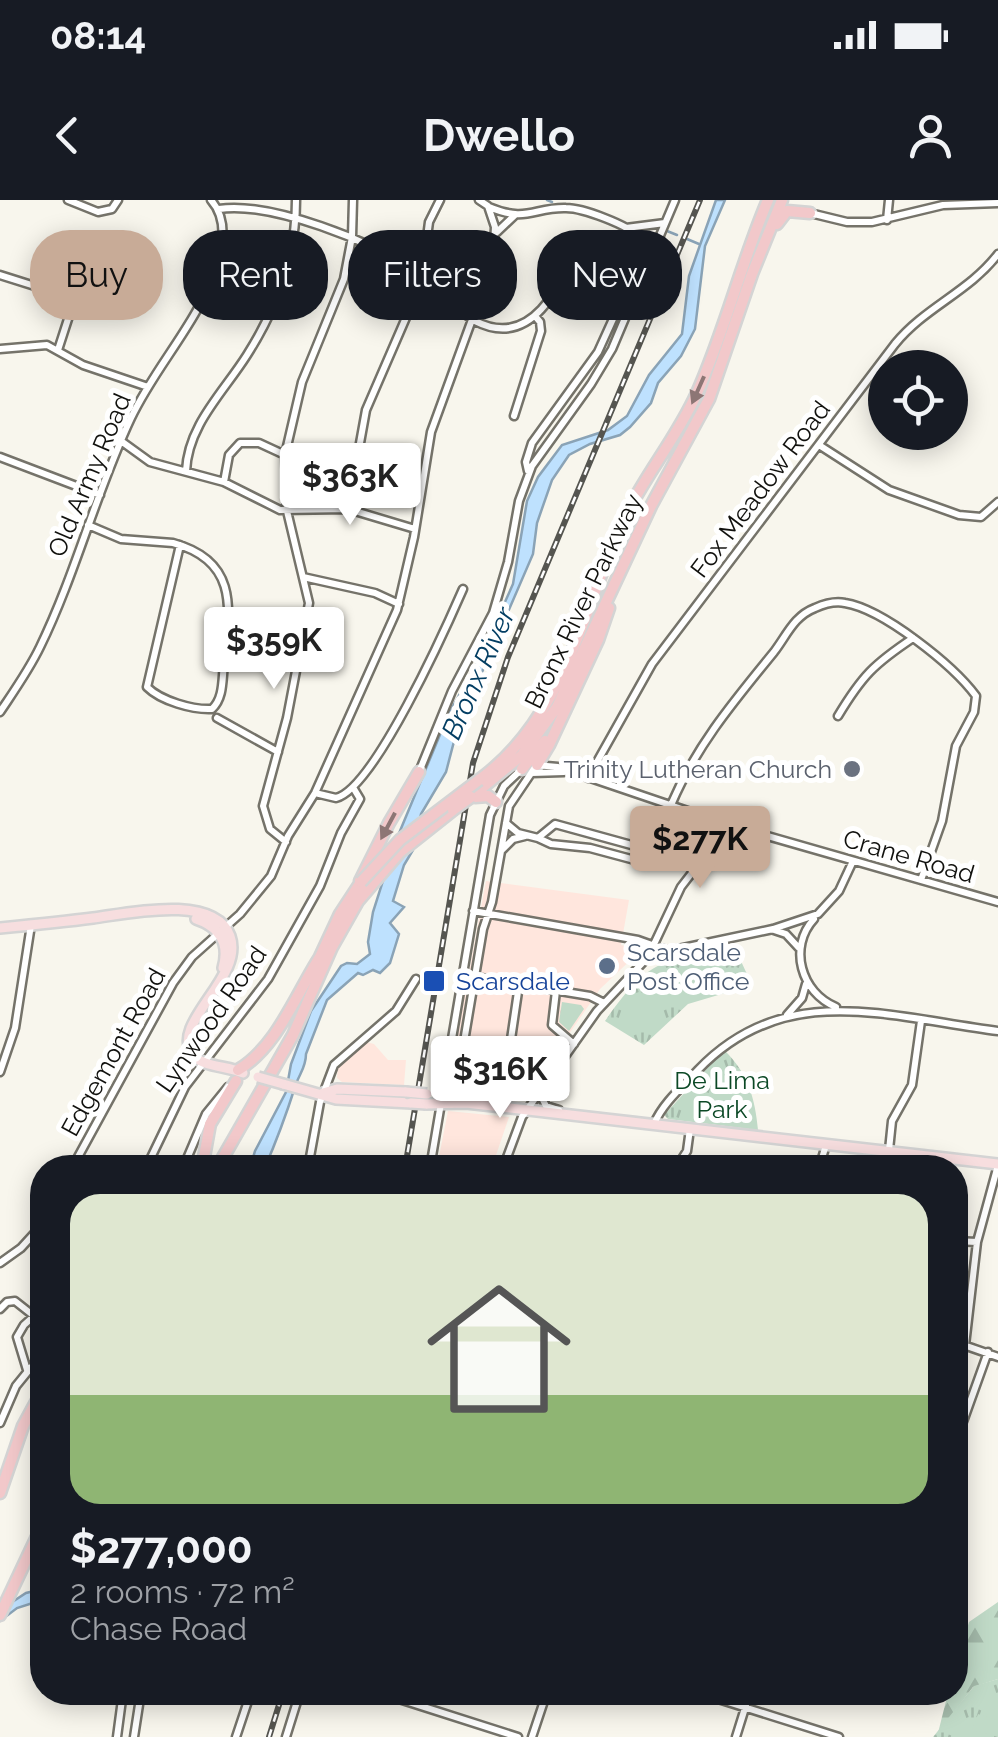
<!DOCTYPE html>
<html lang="en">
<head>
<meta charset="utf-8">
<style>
  body { margin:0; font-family:Raleway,sans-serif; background:#242831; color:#f1f3f6; height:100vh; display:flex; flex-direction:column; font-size:38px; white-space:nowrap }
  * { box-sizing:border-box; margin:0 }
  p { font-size:32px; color:#9ea1a6 }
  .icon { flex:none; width:55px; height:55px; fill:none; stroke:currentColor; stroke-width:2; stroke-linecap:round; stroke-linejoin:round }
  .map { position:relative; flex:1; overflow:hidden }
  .details { position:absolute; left:30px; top:955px; width:938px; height:550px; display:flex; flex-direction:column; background:#171b24; border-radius:40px; box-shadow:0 5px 25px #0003 }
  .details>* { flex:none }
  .banner { position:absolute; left:30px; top:30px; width:940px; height:90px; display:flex; gap:20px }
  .tools { position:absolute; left:868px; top:150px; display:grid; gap:20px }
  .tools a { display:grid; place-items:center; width:100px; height:100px; border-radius:50%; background:#171b24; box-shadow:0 5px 25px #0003; font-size:50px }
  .price { position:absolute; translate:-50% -85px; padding:0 22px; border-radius:10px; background:#fff; color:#222; font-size:32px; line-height:65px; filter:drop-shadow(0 2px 5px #0008) }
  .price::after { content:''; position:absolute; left:50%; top:60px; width:30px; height:22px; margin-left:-15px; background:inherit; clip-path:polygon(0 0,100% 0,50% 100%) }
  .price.current { background:#c8ab97; color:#111 }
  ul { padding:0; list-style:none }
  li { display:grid; align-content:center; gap:20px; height:530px; padding:0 40px }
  li span { display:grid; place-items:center; height:310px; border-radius:30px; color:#555 }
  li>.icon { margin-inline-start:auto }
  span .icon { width:180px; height:180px; fill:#fffc; stroke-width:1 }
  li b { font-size:42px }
  .tag { padding:0 35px; border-radius:40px; background:#171b24; box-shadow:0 5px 25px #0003; font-size:35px; line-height:90px }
  .tag.current { background:#c8ab97; color:#111 }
  .status { display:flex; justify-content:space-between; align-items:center; height:70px; padding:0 50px; background:#171b24; direction:ltr }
  .status svg { height:28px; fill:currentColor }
  header { display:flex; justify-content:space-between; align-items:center; height:130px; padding:0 40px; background:#171b24; font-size:45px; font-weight:700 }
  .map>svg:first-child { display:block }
  .commercial { fill:#ffe6dd }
  .forest { fill:url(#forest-firs) }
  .park { fill:url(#park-tufts) }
  .pitch { fill:#c0dac7 }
  .water { fill:#bee1fe; stroke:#8aa3b6; stroke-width:2.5 }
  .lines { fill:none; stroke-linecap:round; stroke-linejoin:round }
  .stream { stroke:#8aa3b6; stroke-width:2.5 }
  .minor-casing { stroke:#75736a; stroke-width:11 }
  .major-casing { stroke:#d4d4d4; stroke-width:14 }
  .highway-casing { stroke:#d4d4d4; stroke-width:15 }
  .minor { stroke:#fff; stroke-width:6 }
  .major { stroke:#f7dedf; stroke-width:9 }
  .highway { stroke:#f2c8ca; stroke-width:10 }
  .rail-casing { stroke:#555550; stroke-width:6 }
  .rail { stroke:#fff; stroke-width:2.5; stroke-dasharray:8; stroke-linecap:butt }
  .major-bridge-casing { stroke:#d4d4d4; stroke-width:14; stroke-linecap:butt }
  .highway-bridge-casing { stroke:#d4d4d4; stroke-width:15; stroke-linecap:butt }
  .major-bridge { stroke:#f7dedf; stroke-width:9 }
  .highway-bridge { stroke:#f2c8ca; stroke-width:10 }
  .oneway { fill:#8d7675 }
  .worship-dot { fill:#6b7280; stroke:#fff; stroke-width:4 }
  .service-dot { fill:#5c6f8a; stroke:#fff; stroke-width:4 }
  .transit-dot { fill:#1a4fb4; stroke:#fff; stroke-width:4 }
  .labels { text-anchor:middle; stroke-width:10; stroke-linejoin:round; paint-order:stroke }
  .street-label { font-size:25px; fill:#11110e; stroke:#fff }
  .worship-label { font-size:25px; fill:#5b616d; stroke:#fff; text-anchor:end }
  .service-label { font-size:25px; fill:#4e5e75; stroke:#fff; text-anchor:start }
  .transit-label { font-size:25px; fill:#164399; stroke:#fff; text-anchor:start }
  .park-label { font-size:25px; fill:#0c4926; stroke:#fff }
  .water-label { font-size:28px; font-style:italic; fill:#033e63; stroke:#fff }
</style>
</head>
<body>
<div class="status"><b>08:14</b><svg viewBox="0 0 49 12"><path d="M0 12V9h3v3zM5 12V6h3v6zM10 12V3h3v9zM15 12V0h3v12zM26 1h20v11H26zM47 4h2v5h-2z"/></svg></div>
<header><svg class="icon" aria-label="back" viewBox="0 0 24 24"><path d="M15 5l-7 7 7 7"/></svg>Dwello<svg class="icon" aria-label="person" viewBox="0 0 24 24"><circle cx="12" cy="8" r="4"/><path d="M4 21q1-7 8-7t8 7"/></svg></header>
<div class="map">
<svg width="998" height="1537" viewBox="0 0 998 1537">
  <defs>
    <pattern id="forest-firs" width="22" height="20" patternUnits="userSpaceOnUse" patternTransform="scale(2.5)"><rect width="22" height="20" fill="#c0dac7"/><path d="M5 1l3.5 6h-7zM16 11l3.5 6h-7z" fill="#a4baaa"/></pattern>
    <pattern id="park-tufts" width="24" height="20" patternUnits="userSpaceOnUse" patternTransform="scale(2.5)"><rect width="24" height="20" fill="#c0dac7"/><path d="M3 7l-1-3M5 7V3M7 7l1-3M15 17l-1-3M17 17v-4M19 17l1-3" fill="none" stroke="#a4baaa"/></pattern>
  </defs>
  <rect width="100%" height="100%" fill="#f8f6ed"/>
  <path class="commercial" d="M 486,681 L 629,700 L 621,745 L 637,749 L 637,754 L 600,789 L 524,899 L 470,892 L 448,884 Z
    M 366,842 L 374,844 L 388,860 L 406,860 L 404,885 L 342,882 L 337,878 L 338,865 Z
    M 448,911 L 509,917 L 492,967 L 437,967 Z"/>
  <path class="forest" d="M 998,1402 L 998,1479 L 973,1487 L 938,1533 L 948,1493 L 955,1492 L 955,1468 L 969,1422 Z"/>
  <path class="park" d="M 734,746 L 752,785 L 688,804 L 644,845 L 605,821 C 650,757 662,761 734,746 Z
    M 562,802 L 581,805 L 584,809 L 569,831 L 559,822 Z
    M 724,850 C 748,873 755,898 758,930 L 668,919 L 664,915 Z
    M 998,1479 L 998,1537 L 933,1537 L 974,1486 Z"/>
  <path class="pitch" d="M 978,1514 L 998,1521 L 998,1537 L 972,1530 Z"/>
  <path class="water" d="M 716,0 L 725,0 L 705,46 L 695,129 L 681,156 L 658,183 L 651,203 L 630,227 L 620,235 L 590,244 L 569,255 L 552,280 L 537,323 L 533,354 L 457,530 L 446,572 L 421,614 L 413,650 L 404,665 L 393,701 L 404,707 L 390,723 L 399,734 L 390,763 L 380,773 L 373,770 L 363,775 L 358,773 L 327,800 L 306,854 C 306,867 300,873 296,884 C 287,912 277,940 265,967 L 250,968 L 255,951 L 286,892 L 291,864 L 311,811 L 341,766 L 347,763 L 357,764 L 370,754 L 368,742 L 373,712 L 395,643 L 449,513 L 479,460 L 513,384 L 527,301 L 538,277 L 562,245 L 608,230 L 627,216 L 649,175 L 682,134 L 689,76 Z
    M 42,1389 L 42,1400 L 17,1408 L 0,1421 L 0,1410 L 26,1393 Z"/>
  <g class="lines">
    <path class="stream" d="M 547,0 L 552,2
      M 667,31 L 677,35
      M 687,39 L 699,44"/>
    <defs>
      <path id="minor" d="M 68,0 L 98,12 L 112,9 L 118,0
        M 489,7 C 527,23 534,7 566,8 C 583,8 628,25 639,37 C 644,43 647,51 650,58
        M 219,9 C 270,1 374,42 416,71 C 436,84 458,112 475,121 C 535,152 563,79 581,38
        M 810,13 L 847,22 L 872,22 L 943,5 L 998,3
        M 887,20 L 889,0
        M 497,32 L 515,15
        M 0,75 L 57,93 L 67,101 L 69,116 L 58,150
        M 0,149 L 47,145 L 83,165 L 148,187
        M 514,216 L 541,131 L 540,122 L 535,116
        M 121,241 L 150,262 L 224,282 L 280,310 L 348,309 L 415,329
        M 819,245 L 889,290 L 959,315 L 981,317 L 998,302
        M 0,257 L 100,295
        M 186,271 C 188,225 223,193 247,155 C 277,108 296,57 296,0
        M 528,271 L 526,262 L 532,243 L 598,152 L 637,66 L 637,51 L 626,28 L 665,23
        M 224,282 L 229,255 L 240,243 L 259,243 L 285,255
        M 348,309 L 366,210 L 421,83 L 429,22 L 440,0
        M 88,325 L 121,339 L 173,343 C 239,361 230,409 224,464 C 222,479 224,498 212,509 C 193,510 161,501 147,487 L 180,345
        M 303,377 L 375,393 L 399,404
        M 0,512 C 14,491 29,470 40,447 C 76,373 96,292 131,218 C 156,165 199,122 217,65 C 224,43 227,18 211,0
        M 838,516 C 862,476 874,464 913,438
        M 217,518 L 278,552
        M 535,565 L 558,567 L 729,625 L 998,702
        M 419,572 L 452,491 L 493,413 L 508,362 L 519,301 L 532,266 L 591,184 L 612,149 L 675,0
        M 532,573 L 564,572
        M 588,578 L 652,464 L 895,144 C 925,107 969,92 998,54
        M 315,593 L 336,598 C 374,589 446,428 463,389
        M 671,605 C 696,546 734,501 774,452 C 787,435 794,416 815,408 C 824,404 835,401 845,403 C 883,409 953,465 976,496 L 974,512 L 956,546 L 942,621 L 921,680
        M 506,623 L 518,633 L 538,638
        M 555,624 L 635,646 L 638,655 L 631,659 L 590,648 L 551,644 L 538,638 Z
        M 286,642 L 270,629 L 263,606 L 287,518 L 309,403 L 287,311 L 285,255 L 302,182 L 344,79 L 352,37 L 353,0
        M 502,650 L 513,639 L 525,636
        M 473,711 L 638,740 L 669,751 L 773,729 L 818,714 L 839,691 L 853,661
        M 814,719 C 788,747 801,793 836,807
        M 774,730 L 786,734 L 799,748
        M 462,784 L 475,777 L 590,796 L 604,803
        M 519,785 L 510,846 L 517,857 L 550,878
        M 556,791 L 552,825 L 574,844
        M 787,815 L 802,798 L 806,784
        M 0,872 L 15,828 L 31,725
        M 540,894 L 546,906 L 559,910
        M 444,900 L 456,889 L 483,729 L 492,702 L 509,606 L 536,566
        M 654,924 C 663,903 682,887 698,870 C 785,779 888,817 998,831
        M 889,950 L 892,921 L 912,885 L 921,821
        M 309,964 L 338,968
        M 72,968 L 173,783 L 192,757 L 240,714 L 271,676 L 288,636 L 315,593 L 397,410 L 414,337 L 431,232 L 493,62 L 495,27 L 488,6 L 479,0
        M 146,968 L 185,887 L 268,779 L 320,686 L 341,633 L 360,599 L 354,589
        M 183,968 L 206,914 L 228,887
        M 308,968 L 320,902 L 334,865 L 396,811 L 416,779
        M 430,968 L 490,615 L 504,586 L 523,568
        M 503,968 L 522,917 L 597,811 L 648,757 L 681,687 L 729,625
        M 676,968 L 687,951 L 690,929
        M 819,968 L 826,945
        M 955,1041 L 977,1042
        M 0,1063 L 21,1048 L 42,1025
        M 0,1109 L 7,1102 L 15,1101 L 34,1116
        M 955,1142 L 998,1157
        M 965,1145 L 977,1042 L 998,965
        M 27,1170 L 17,1137 L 24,1125 L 42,1109
        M 0,1223 L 16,1186 L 42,1154
        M 955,1244 L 988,1152
        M 377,1492 L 518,1537
        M 696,1492 L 839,1537
        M 117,1537 L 123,1492
        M 134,1537 L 141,1492
        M 236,1537 L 251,1492
        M 286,1537 L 300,1492
        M 532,1537 L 547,1492
        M 736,1537 L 750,1492"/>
      <path id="major" d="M 196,719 C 220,727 230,743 223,768
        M 0,728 C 31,725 62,722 93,718 C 125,714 214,693 230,736 C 245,778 169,823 193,855 C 202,867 229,866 243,873
        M 283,884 L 336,899 L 411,903
        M 323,893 L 337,889 L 406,892
        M 426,904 L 466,903 L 998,964"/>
      <path id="highway" d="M 777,24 L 787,11 L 810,13
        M 537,565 L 549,545 L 598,440 L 609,408
        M 522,569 L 545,541
        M 479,580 C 563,519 581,416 621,325 C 642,278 676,240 697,193 C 725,131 741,63 768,0
        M 471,597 L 522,555 L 557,507 L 651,306 L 709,199 L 752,74 L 782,0
        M 475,597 L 488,596 L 496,602
        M 360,681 L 389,623 L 419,572
        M 319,759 L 340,714 L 361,682
        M 238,870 C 277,847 296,794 320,757
        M 202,968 L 210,924 L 236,881
        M 217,968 L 293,835 L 332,747 L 358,701 L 400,652 L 453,610
        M 0,1293 L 23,1226 L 42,1191
        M 0,1415 L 42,1326"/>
    </defs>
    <use href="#minor" class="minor-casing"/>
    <use href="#major" class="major-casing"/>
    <use href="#highway" class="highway-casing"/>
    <use href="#minor" class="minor"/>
    <use href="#major" class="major"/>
    <use href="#highway" class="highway"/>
    <defs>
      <path id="rail" d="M 405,968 L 473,563 L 508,457 L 700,0
        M 269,1537 L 283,1492"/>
    </defs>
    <use href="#rail" class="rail-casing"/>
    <use href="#rail" class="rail"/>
    <defs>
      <path id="major-bridge" d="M 258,877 L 283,884
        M 406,892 L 427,894
        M 411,903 L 426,904"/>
      <path id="highway-bridge" d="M 453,610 L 471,597
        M 361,682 L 400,640 L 479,580"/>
    </defs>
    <use href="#major-bridge" class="major-bridge-casing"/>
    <use href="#highway-bridge" class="highway-bridge-casing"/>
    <use href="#major-bridge" class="major-bridge"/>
    <use href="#highway-bridge" class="highway-bridge"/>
  </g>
  <defs><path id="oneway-solid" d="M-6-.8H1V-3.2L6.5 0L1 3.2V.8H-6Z" transform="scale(2.5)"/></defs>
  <g class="oneway">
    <use href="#oneway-solid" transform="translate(698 190) rotate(114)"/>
    <use href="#oneway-solid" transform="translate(388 626) rotate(118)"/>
  </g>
  <circle class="worship-dot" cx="852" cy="569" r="10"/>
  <circle class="service-dot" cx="607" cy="766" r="10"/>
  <rect class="transit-dot" x="422" y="769" width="24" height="24" rx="5"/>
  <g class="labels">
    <g class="street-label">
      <text transform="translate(89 275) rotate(-67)" y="9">Old Army Road</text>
      <text transform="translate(760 289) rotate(-53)" y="9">Fox Meadow Road</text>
      <text transform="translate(583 401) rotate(-64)" y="9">Bronx River Parkway</text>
      <text transform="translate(909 656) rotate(16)" y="9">Crane Road</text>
      <text transform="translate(211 819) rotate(-55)" y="9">Lynwood Road</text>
      <text transform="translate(113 852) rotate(-61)" y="9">Edgemont Road</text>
    </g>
    <g class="worship-label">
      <text x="832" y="578">Trinity Lutheran Church</text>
    </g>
    <g class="service-label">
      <text x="627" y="761">Scarsdale<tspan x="627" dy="29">Post Office</tspan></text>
    </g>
    <g class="transit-label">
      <text x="456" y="790">Scarsdale</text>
    </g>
    <g class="park-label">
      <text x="722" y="889">De Lima<tspan x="722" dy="29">Park</tspan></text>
    </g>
    <g class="water-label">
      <text transform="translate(478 473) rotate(-66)" y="10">Bronx River</text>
    </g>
  </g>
</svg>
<div class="tools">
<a><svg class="icon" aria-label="locate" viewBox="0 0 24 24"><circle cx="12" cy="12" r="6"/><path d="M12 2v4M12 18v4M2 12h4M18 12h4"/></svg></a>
</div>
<b class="price" style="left:350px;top:328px">$363K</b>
<b class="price" style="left:274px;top:492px">$359K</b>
<b class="price current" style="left:700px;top:691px">$277K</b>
<b class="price" style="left:500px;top:921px">$316K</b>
<div class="banner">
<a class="tag current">Buy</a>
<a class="tag">Rent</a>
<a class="tag">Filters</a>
<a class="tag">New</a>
</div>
<section class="details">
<ul>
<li><span style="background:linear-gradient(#dfe7d0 65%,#8fb573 0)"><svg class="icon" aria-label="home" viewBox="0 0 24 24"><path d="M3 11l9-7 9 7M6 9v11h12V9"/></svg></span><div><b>$277,000</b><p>2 rooms · 72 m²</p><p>Chase Road</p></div></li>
</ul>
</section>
</div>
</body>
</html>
